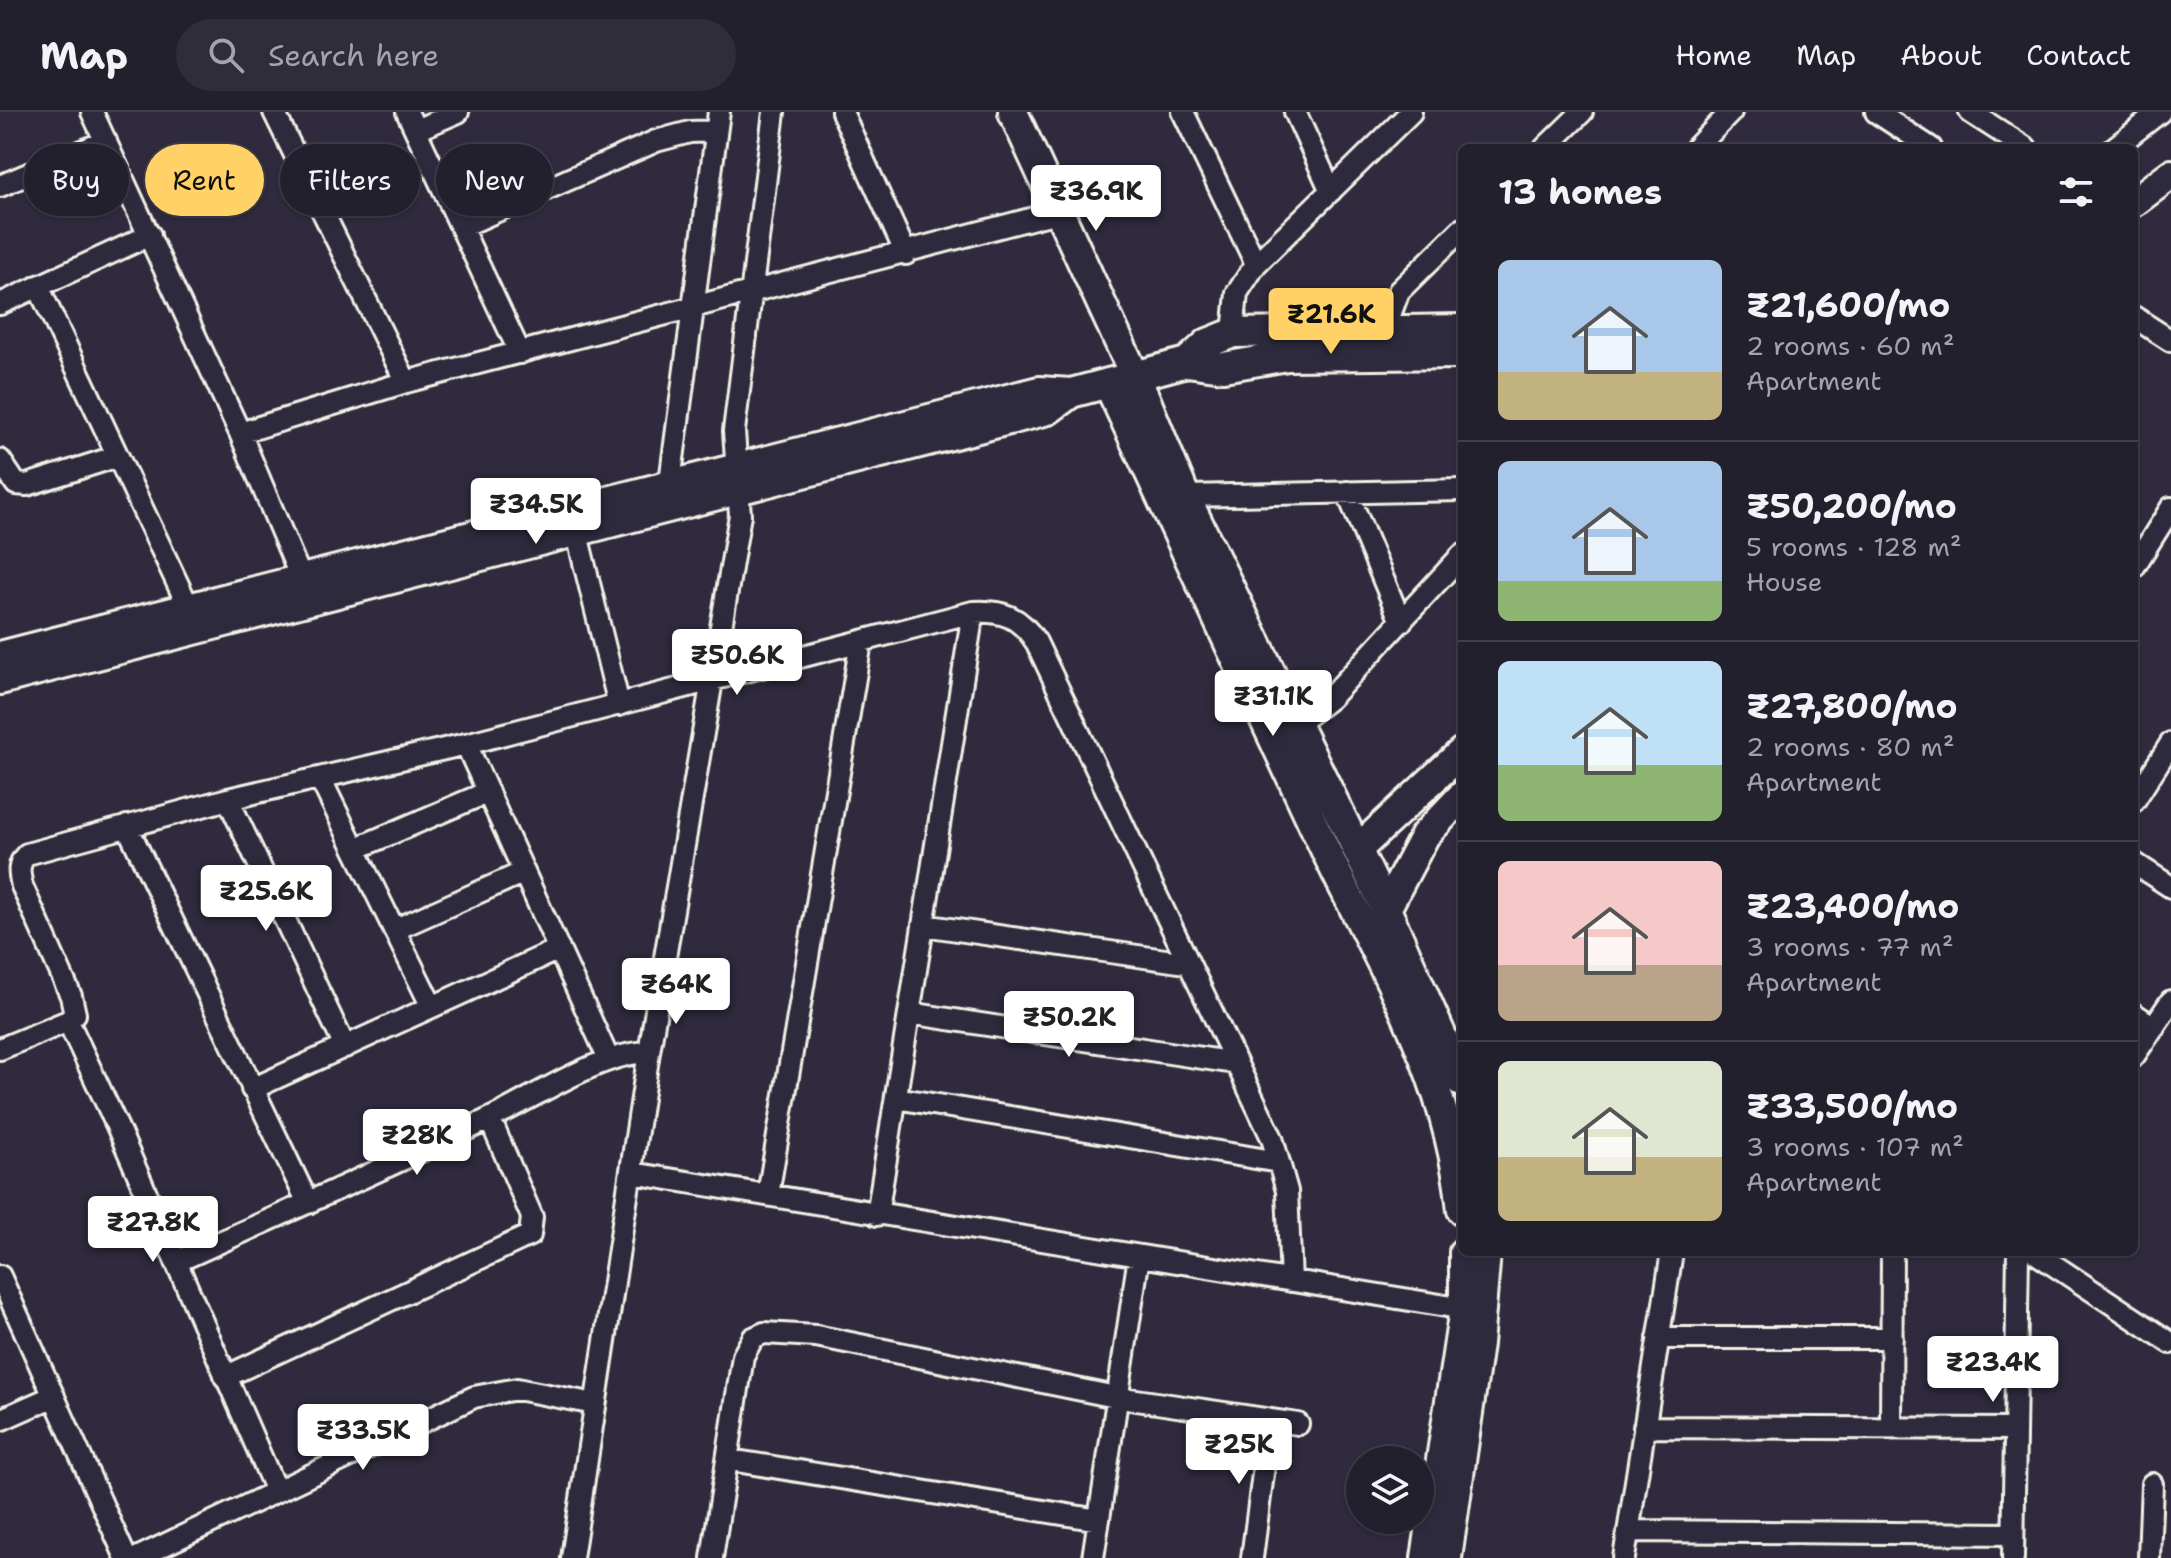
<!DOCTYPE html>
<html lang="en">
<head>
<meta charset="utf-8">
<style>
  body { margin:0; font-family:"Shantell Sans",sans-serif; background:#2f2d3a; color:#f1f3f6; height:100vh; display:flex; flex-direction:column; font-size:30px; white-space:nowrap }
  * { box-sizing:border-box; margin:0 }
  p { font-size:26px; color:#a3a3aa }
  .icon { flex:none; width:44px; height:44px; fill:none; stroke:currentColor; stroke-width:2; stroke-linecap:round; stroke-linejoin:round }
  .map { position:relative; flex:1; overflow:hidden }
  .side { position:absolute; left:1458px; top:32px; width:680px; height:1112px; display:flex; flex-direction:column; background:#23202e; border-radius:12px; box-shadow:0 2px 6px #0004,0 0 0 2px #403e4a }
  .side>* { flex:none }
  .top-card { position:absolute; left:24px; top:32px; width:760px; height:72px; display:flex; gap:16px }
  .tools { position:absolute; left:1346px; top:1334px; display:grid; gap:16px }
  .tools a { display:grid; place-items:center; width:88px; height:88px; border-radius:50%; background:#23202e; box-shadow:0 2px 6px #0004,0 0 0 2px #403e4a; font-size:40px }
  .price { position:absolute; translate:-50% -68px; padding:0 18px; border-radius:8px; background:#fff; color:#222; font-size:26px; line-height:52px; filter:drop-shadow(0 2px 4px #0008) }
  .price::after { content:''; position:absolute; left:50%; top:48px; width:24px; height:18px; margin-left:-12px; background:inherit; clip-path:polygon(0 0,100% 0,50% 100%) }
  .price.active { background:#ffd166; color:#111 }
  ul { padding:0; list-style:none }
  li { display:flex; align-items:center; gap:24px; height:200px; padding:0 40px }
  li+li { border-top:2px solid #403e4a }
  li span { display:grid; place-items:center; flex:none; width:224px; height:160px; border-radius:12px; color:#555 }
  li>.icon { margin-inline-start:auto }
  span .icon { width:96px; height:96px; fill:#fffc; stroke-width:1 }
  li b { font-size:34px }
  h2 { display:flex; justify-content:space-between; align-items:center; height:96px; padding:0 40px; font-size:34px }
  .tag { padding:0 28px; border-radius:36px; background:#23202e; box-shadow:0 2px 6px #0004,0 0 0 2px #403e4a; font-size:28px; line-height:72px }
  .tag.active { background:#ffd166; color:#111 }
  header { display:flex; align-items:center; gap:48px; box-sizing:border-box; height:112px; padding:0 40px; background:#23202e; border-bottom:2px solid #403e4a }
  header strong { font-size:38px }
  nav { display:flex; gap:44px; margin-inline-start:auto; font-size:28px }
  .search { width:560px; height:72px; background:#2f2d3a; display:flex; align-items:center; gap:20px; box-sizing:border-box; padding:0 28px; border-radius:44px; color:#a3a3aa; font-size:30px }
  .map>svg:first-child { display:block }
  .lines { fill:none; stroke-linecap:round; stroke-linejoin:round }
  .street-casing { stroke:#f4f1e8; stroke-width:26 }
  .secondary-casing { stroke:#f4f1e8; stroke-width:34 }
  .street { stroke:#2f2a3d; stroke-width:20 }
  .secondary { stroke:#2f2a3d; stroke-width:28 }
</style>
</head>
<body>
<header>
<strong>Map</strong>
<div class="search"><svg class="icon" aria-label="search" viewBox="0 0 24 24"><circle cx="10" cy="10" r="6"/><path d="M15 15l6 6"/></svg>Search here</div>
<nav><a>Home</a><a>Map</a><a>About</a><a>Contact</a></nav>
</header>
<div class="map">
<svg width="2171" height="1446" viewBox="0 0 2171 1446">
  <rect width="100%" height="100%" fill="#2f2a3d"/>
  <filter id="ink" filterUnits="userSpaceOnUse"><feTurbulence type="fractalNoise" baseFrequency=".0125" numOctaves="2"/><feDisplacementMap in="SourceGraphic" scale="16" xChannelSelector="R" yChannelSelector="G"/><feConvolveMatrix kernelMatrix="1 2 1 2 8 2 1 2 1" color-interpolation-filters="sRGB"/></filter>
  <g filter="url(#ink)">
    <g class="lines">
      <defs>
        <path id="street" d="M 92,0 L 240,321 L 306,478
          M 274,0 L 406,270
          M 407,0 L 520,241
          M 842,0 L 906,142
          M 1183,0 L 1256,152
          M 1295,0 L 1331,79
          M 1876,0 L 1931,36
          M 1970,0 L 2026,36
          M 416,18 L 458,0
          M 1545,36 L 1582,0
          M 1696,36 L 1731,0
          M 2114,36 L 2160,0
          M 0,74 L 106,29
          M 463,114 L 656,29 L 690,20 L 716,19
          M 38,174 L 189,496
          M 0,192 L 150,123
          M 2134,205 L 2171,229
          M 1384,219 L 1399,179 L 1462,117
          M 1233,221 L 1237,181 L 1256,152 L 1411,0
          M 240,321 L 406,270 L 1057,100
          M 0,348 L 16,372 L 27,373 L 115,345
          M 1347,380 L 1401,510
          M 1185,384 L 1462,378
          M 668,385 L 719,0
          M 574,410 L 619,593
          M 2134,455 L 2171,396
          M 1295,613 L 1330,586 L 1462,443
          M 466,632 L 609,948
          M 320,666 L 432,895
          M 228,687 L 345,935
          M 2134,689 L 2171,631
          M 127,714 L 308,1091
          M 355,737 L 488,680
          M 2134,751 L 2171,775
          M 923,813 L 1186,851
          M 394,818 L 524,760
          M 909,901 L 1235,951
          M 2134,902 L 2154,915
          M 68,909 L 117,1014 L 275,1377
          M 0,937 L 68,909 L 75,902 L 71,884 L 22,774 C 19,761 17,752 27,742 L 228,687 L 466,632 L 973,500 C 1003,498 1020,505 1036,530 L 1272,1026 L 1287,1079 L 1291,1169
          M 2134,944 L 2171,889
          M 252,977 L 559,837
          M 896,986 L 1279,1050
          M 632,1061 L 1477,1199
          M 768,1083 L 861,530
          M 877,1103 L 973,500
          M 2034,1140 L 2171,1231
          M 176,1150 C 280,1103 384,1057 487,1008 C 534,986 599,941 649,940
          M 0,1164 L 126,1446
          M 1658,1226 L 1892,1226
          M 225,1265 L 530,1123 L 532,1105 L 490,1007
          M 0,1308 L 54,1284
          M 1644,1315 L 2015,1317
          M 1891,1316 L 1892,1140
          M 730,1348 L 1099,1408
          M 1628,1419 L 2013,1422
          M 137,1446 L 474,1285 L 517,1277 L 595,1292
          M 572,1446 L 649,940 L 740,403 L 734,319 L 774,0
          M 712,1446 L 743,1244 L 753,1226 L 764,1221 L 816,1224 L 1116,1285 L 1298,1312
          M 1093,1446 L 1139,1144
          M 1252,1446 L 1270,1308
          M 1624,1446 L 1672,1140
          M 2013,1446 L 2018,1140
          M 2149,1446 L 2152,1372"/>
        <path id="secondary" d="M 1013,0 L 1145,286 L 1185,384 L 1386,797 L 1462,970
          M 2134,90 L 2171,62
          M 1187,250 L 1208,231 L 1233,221 L 1462,217
          M 1108,271 C 1180,425 1250,579 1323,733 C 1381,855 1448,959 1462,1098
          M 0,544 L 1039,279 L 1071,281 L 1187,250 L 1223,255 L 1288,244 L 1462,242
          M 0,568 L 1048,298 L 1071,281
          M 1357,738 L 1462,640
          M 1386,797 L 1425,723 L 1462,684
          M 1426,1446 L 1464,1197 L 1464,1140
          M 1447,1446 L 1478,1232 L 1486,1140"/>
      </defs>
      <use href="#street" class="street-casing"/>
      <use href="#secondary" class="secondary-casing"/>
      <use href="#street" class="street"/>
      <use href="#secondary" class="secondary"/>
    </g>
  </g>
</svg>
<div class="tools">
<a><svg class="icon" aria-label="layers" viewBox="0 0 24 24"><path d="M12 4l9 5-9 5-9-5zM3 14l9 5 9-5"/></svg></a>
</div>
<b class="price" style="left:1096px;top:121px">₹36.9K</b>
<b class="price active" style="left:1331px;top:244px">₹21.6K</b>
<b class="price" style="left:536px;top:434px">₹34.5K</b>
<b class="price" style="left:737px;top:585px">₹50.6K</b>
<b class="price" style="left:1273px;top:626px">₹31.1K</b>
<b class="price" style="left:266px;top:821px">₹25.6K</b>
<b class="price" style="left:676px;top:914px">₹64K</b>
<b class="price" style="left:1069px;top:947px">₹50.2K</b>
<b class="price" style="left:417px;top:1065px">₹28K</b>
<b class="price" style="left:153px;top:1152px">₹27.8K</b>
<b class="price" style="left:1993px;top:1292px">₹23.4K</b>
<b class="price" style="left:363px;top:1360px">₹33.5K</b>
<b class="price" style="left:1239px;top:1374px">₹25K</b>
<div class="top-card">
<a class="tag">Buy</a>
<a class="tag active">Rent</a>
<a class="tag">Filters</a>
<a class="tag">New</a>
</div>
<section class="side">
<h2>13 homes<svg class="icon" aria-label="filters" viewBox="0 0 24 24"><path d="M4 7h16M4 17h16"/><circle cx="9" cy="7" r="2"/><circle cx="15" cy="17" r="2"/></svg></h2>
<ul>
<li><span style="background:linear-gradient(#a9c7e8 70%,#c2b280 0)"><svg class="icon" aria-label="home" viewBox="0 0 24 24"><path d="M3 11l9-7 9 7M6 9v11h12V9"/></svg></span><div><b>₹21,600/mo</b><p>2 rooms · 60 m²</p><p>Apartment</p></div></li>
<li><span style="background:linear-gradient(#a9c7e8 75%,#8fb573 0)"><svg class="icon" aria-label="home" viewBox="0 0 24 24"><path d="M3 11l9-7 9 7M6 9v11h12V9"/></svg></span><div><b>₹50,200/mo</b><p>5 rooms · 128 m²</p><p>House</p></div></li>
<li><span style="background:linear-gradient(#bfe0f5 65%,#8fb573 0)"><svg class="icon" aria-label="home" viewBox="0 0 24 24"><path d="M3 11l9-7 9 7M6 9v11h12V9"/></svg></span><div><b>₹27,800/mo</b><p>2 rooms · 80 m²</p><p>Apartment</p></div></li>
<li><span style="background:linear-gradient(#f6c9c9 65%,#b9a48a 0)"><svg class="icon" aria-label="home" viewBox="0 0 24 24"><path d="M3 11l9-7 9 7M6 9v11h12V9"/></svg></span><div><b>₹23,400/mo</b><p>3 rooms · 77 m²</p><p>Apartment</p></div></li>
<li><span style="background:linear-gradient(#dfe7d0 60%,#c2b280 0)"><svg class="icon" aria-label="home" viewBox="0 0 24 24"><path d="M3 11l9-7 9 7M6 9v11h12V9"/></svg></span><div><b>₹33,500/mo</b><p>3 rooms · 107 m²</p><p>Apartment</p></div></li>
</ul>
</section>
</div>
</body>
</html>
